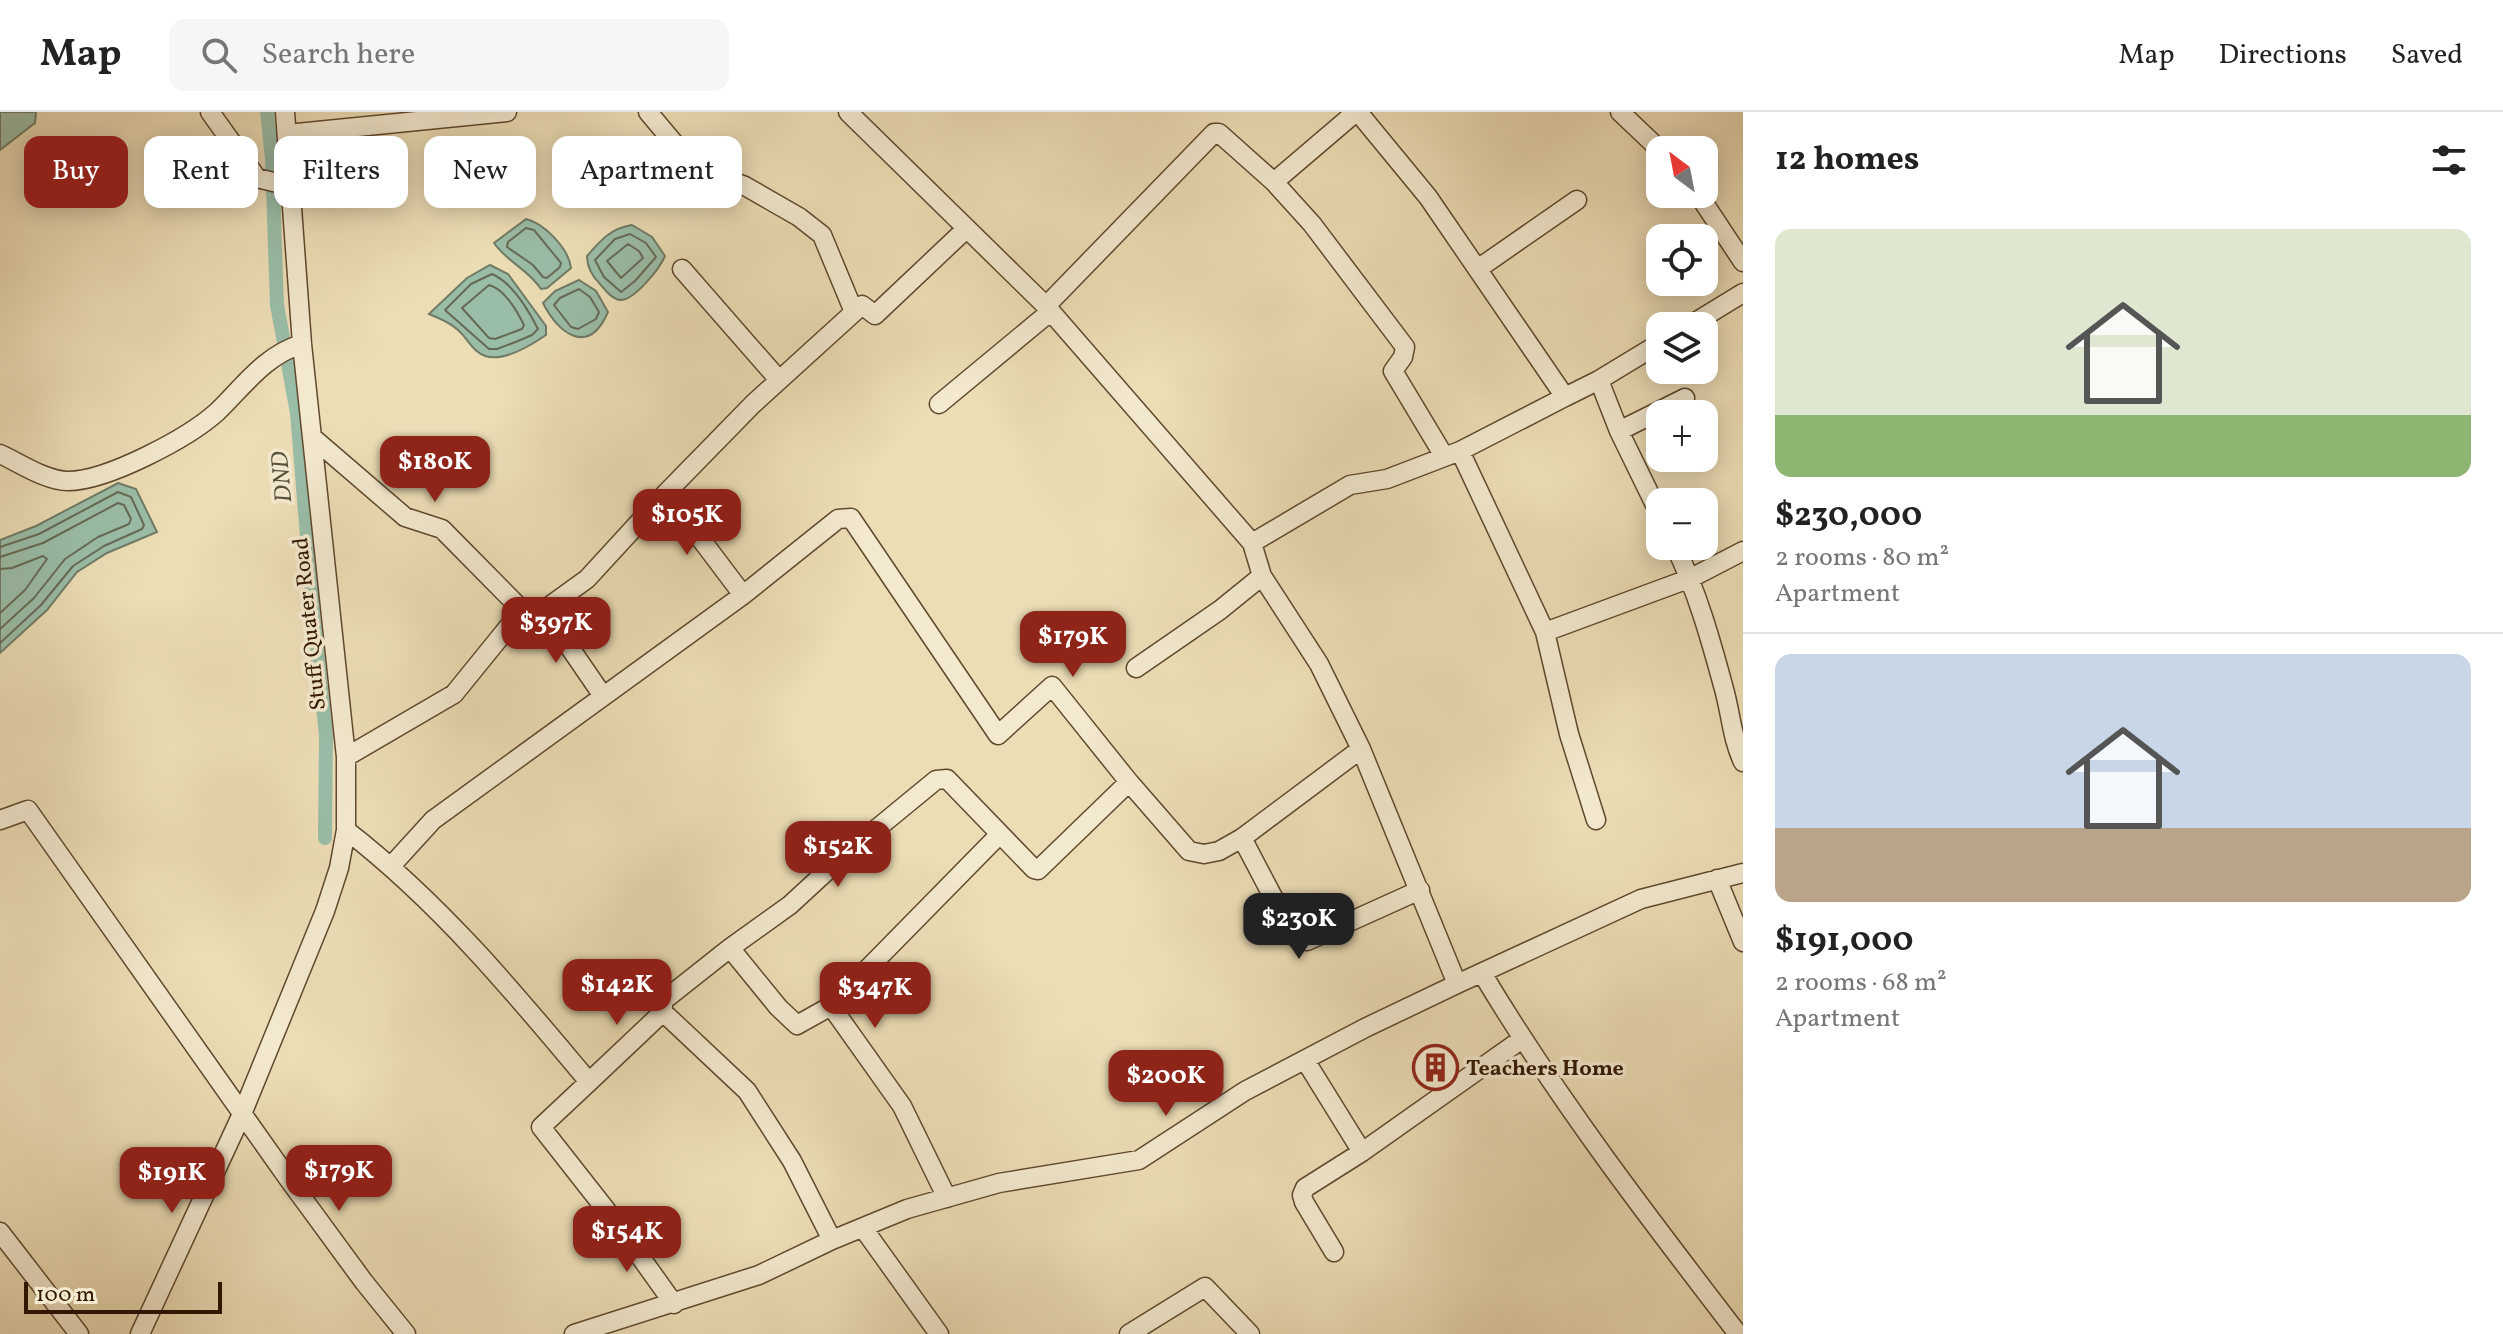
<!DOCTYPE html>
<html lang="en">
<head>
<meta charset="utf-8">
<style>
  body { margin:0; font-family:Vollkorn,serif; background:#f6f6f6; color:#222; height:100vh; display:flex; flex-direction:column; font-size:30px; white-space:nowrap }
  * { box-sizing:border-box; margin:0 }
  p { font-size:26px; color:#767676 }
  .icon { flex:none; width:44px; height:44px; fill:none; stroke:currentColor; stroke-width:2; stroke-linecap:round; stroke-linejoin:round }
  .map { position:relative; flex:1; overflow:hidden }
  .side { display:flex; flex-direction:column; background:#fff; width:760px }
  .side>* { flex:none }
  .hud { position:absolute; left:24px; top:24px; width:760px; height:72px; display:flex; gap:16px }
  .needle { width:52px; rotate:328deg }
  .controls { position:absolute; left:1646px; top:24px; display:grid; gap:16px }
  .controls a { display:grid; place-items:center; width:72px; height:72px; border-radius:16px; background:#fff; box-shadow:0 4px 20px #0003; font-size:40px }
  .scale { position:absolute; left:24px; bottom:20px; width:198px; box-sizing:border-box; padding-left:8px; border:4px solid #321701; border-top:0; font-size:22px; line-height:28px; white-space:nowrap; color:#321701; -webkit-text-stroke:6px #f3e9cf; paint-order:stroke }
  .price { position:absolute; translate:-50% -68px; padding:0 18px; border-radius:16px; background:#8f2418; color:#fff; font-size:26px; line-height:52px; filter:drop-shadow(0 2px 4px #0008) }
  .price::after { content:''; position:absolute; left:50%; top:48px; width:24px; height:18px; margin-left:-12px; background:inherit; clip-path:polygon(0 0,100% 0,50% 100%) }
  .price.selected { background:#222; color:#fff }
  ul { padding:0; list-style:none }
  li { display:grid; align-content:center; gap:16px; height:424px; padding:0 32px }
  li+li { border-top:2px solid #e0e0e0 }
  li span { display:grid; place-items:center; height:248px; border-radius:16px; color:#555 }
  li>.icon { margin-inline-start:auto }
  span .icon { width:144px; height:144px; fill:#fffc; stroke-width:1 }
  li b { font-size:34px }
  h2 { display:flex; justify-content:space-between; align-items:center; height:96px; padding:0 32px; font-size:34px }
  .tag { padding:0 28px; border-radius:16px; background:#fff; box-shadow:0 4px 20px #0003; font-size:28px; line-height:72px }
  .tag.selected { background:#8f2418; color:#fff }
  header { display:flex; align-items:center; gap:48px; box-sizing:border-box; height:112px; padding:0 40px; background:#fff; border-bottom:2px solid #e0e0e0 }
  header strong { font-size:38px }
  nav { display:flex; gap:44px; margin-inline-start:auto; font-size:28px }
  .search { width:560px; height:72px; background:#f6f6f6; display:flex; align-items:center; gap:20px; box-sizing:border-box; padding:0 28px; border-radius:16px; color:#767676; font-size:30px }
  main { display:flex; flex:1; min-height:0 }
  .map>svg:first-child { display:block }
  .water { fill:#9abda8; stroke:#707b65; stroke-width:2 }
  .lines { fill:none; stroke-linecap:round; stroke-linejoin:round }
  .shore { stroke:#666a54; stroke-width:2 }
  .canal { stroke:#9abda8; stroke-width:14 }
  .minor-casing { stroke:#60482e; stroke-width:21 }
  .minor { stroke:#f3e9cf; stroke-width:18 }
  .labels { text-anchor:middle; stroke-width:7; stroke-linejoin:round; paint-order:stroke }
  .street-label { font-size:22px; fill:#321701; stroke:#f3e9cf }
  .poi-label { font-size:22px; font-weight:bold; fill:#321701; stroke:#f3e9cf; text-anchor:start }
  .water-label { font-size:24px; font-style:italic; fill:#56513b; stroke:#f3e9cf }
</style>
</head>
<body>
<header>
<strong>Map</strong>
<div class="search"><svg class="icon" aria-label="search" viewBox="0 0 24 24"><circle cx="10" cy="10" r="6"/><path d="M15 15l6 6"/></svg>Search here</div>
<nav><a>Map</a><a>Directions</a><a>Saved</a></nav>
</header>
<main>
<div class="map">
<svg width="1743" height="1222" viewBox="0 0 1743 1222">
  <rect width="100%" height="100%" fill="#ecddb5"/>
  <filter id="stains"><feTurbulence type="fractalNoise" baseFrequency=".0025" numOctaves="4"/><feColorMatrix values="0 0 0 0 .2 0 0 0 0 .09 0 0 0 0 .02 0 0 0 .5 -.17"/></filter>
  <radialGradient id="worn" r=".72"><stop offset=".6" stop-color="#630" stop-opacity="0"/><stop offset="1" stop-color="#630" stop-opacity=".3"/></radialGradient>
  <path class="water" d="M 0,0 L 36,0 L 35,11 L 0,38 Z
    M 526,107 C 544,111 569,137 571,156 L 547,176 L 541,177 C 528,157 507,150 494,131 Z
    M 632,113 L 652,125 L 665,144 C 660,156 634,189 620,188 C 612,187 605,178 600,172 C 592,164 587,156 587,144 C 600,129 611,116 632,113 Z
    M 490,153 L 508,162 L 546,214 L 546,223 C 530,234 496,255 478,240 C 471,235 467,227 461,221 C 453,212 441,207 429,202 L 467,166 Z
    M 579,168 L 596,179 L 608,200 C 589,244 559,223 543,191 L 555,179 Z
    M 118,371 L 136,377 L 157,420 L 107,441 L 77,460 L 47,498 L 0,541 L 0,428 L 36,414 Z"/>
  <g class="lines">
    <path class="shore" d="M 526,116 L 534,118 L 561,151 L 560,155 L 547,166 L 543,165 L 533,153 L 507,135 L 508,130 Z
      M 630,122 L 646,131 L 656,145 L 635,169 L 621,180 L 604,165 L 595,148 L 615,127 Z
      M 628,132 L 639,139 L 643,146 L 621,166 L 607,149 Z
      M 492,162 C 513,171 528,197 538,217 L 532,223 L 518,229 L 497,237 L 489,237 L 445,198 L 471,172 Z
      M 489,173 C 505,177 517,199 524,213 L 522,217 L 495,227 L 489,226 L 462,196 Z
      M 579,177 L 590,185 L 599,200 L 596,207 L 578,217 L 571,215 L 554,193 L 560,186 Z
      M 0,435 L 39,422 L 118,380 L 131,385 L 144,413 L 142,417 L 104,434 L 73,454 L 41,493 L 0,531
      M 0,445 L 43,431 L 118,391 L 124,393 L 131,407 L 129,412 L 98,425 L 65,447 L 34,486 L 0,517
      M 0,457 L 12,456 L 43,444 L 47,447 L 25,478 L 0,501"/>
    <path class="canal" d="M 267,0 L 272,47 L 277,193 L 297,301 L 314,511 L 326,623 L 325,726"/>
    <defs>
      <path id="minor" d="M 210,0 L 257,66 L 290,74
        M 648,0 L 695,56 L 745,74 L 799,105 L 822,123 L 854,200
        M 848,0 L 1046,194 L 1252,431 L 1262,464 L 1319,552 L 1361,637 L 1457,872
        M 1358,0 L 1428,85 L 1565,285 L 1599,268 L 1619,319 L 1660,403
        M 1620,0 L 1660,38
        M 287,22 L 507,0
        M 1274,70 L 1356,0
        M 1698,82 L 1743,150
        M 1479,156 L 1577,88
        M 682,157 L 779,268
        M 1046,194 L 1214,21 L 1219,21 L 1274,70 L 1312,112 L 1405,235 L 1403,245 L 1393,259 L 1444,344
        M 1689,214 L 1743,181
        M 1599,268 L 1660,231
        M 939,292 L 1050,200
        M 1619,319 L 1685,286
        M 312,325 L 405,405 L 442,417 L 522,498
        M 1460,339 L 1545,520 L 1691,466 L 1743,439
        M 0,342 C 20,351 46,369 68,369 C 107,369 188,326 217,300 C 244,274 265,243 302,232
        M 666,381 L 743,483
        M 1252,431 L 1350,373 L 1387,367 L 1460,339 L 1565,285
        M 1675,434 C 1697,479 1711,529 1724,577 C 1731,602 1732,627 1743,650
        M 544,498 L 603,584
        M 1545,520 L 1569,622 L 1596,708
        M 1136,556 L 1220,498 L 1262,464
        M 346,645 L 454,582 L 522,498 L 544,498 L 587,467 L 666,381 L 753,292 L 862,193 L 875,203 L 966,117
        M 0,708 L 28,698 L 287,1065 L 364,1170 L 406,1222
        M 346,718 C 439,790 514,880 589,970 L 663,900 L 747,979 L 792,1049 L 832,1128
        M 1242,726 L 1293,823 L 1299,828 L 1307,829 L 1420,778
        M 392,753 L 433,708 L 743,483 L 838,407 L 851,406 L 998,623 L 1052,574 L 1129,670
        M 1717,767 L 1743,830
        M 730,836 L 778,895 L 797,913 L 831,894 L 902,994 L 947,1086
        M 1482,861 C 1558,988 1648,1105 1738,1222
        M 831,894 L 999,723
        M 663,900 L 663,889 L 730,836 L 790,793 L 841,746 L 936,668 L 947,667 L 1034,757 L 1038,758 L 1129,670 L 1189,739 L 1204,742 L 1219,739 L 1242,726 L 1361,637
        M 1305,948 L 1362,1040
        M 589,970 L 541,1015 L 614,1108 L 674,1192
        M 863,1116 L 939,1222
        M 0,1120 L 79,1222
        M 1334,1140 L 1304,1090 L 1302,1083 L 1305,1076 L 1362,1040 L 1522,927
        M 140,1222 L 242,1002 L 325,799 L 339,756 L 346,718 L 346,645 L 302,232 L 285,0
        M 574,1222 L 759,1163 L 832,1128 L 907,1097 L 999,1071 L 1139,1048 L 1245,979 L 1365,916 L 1457,872 L 1641,787 L 1743,761
        M 1129,1222 L 1205,1175 L 1250,1222"/>
    </defs>
    <use href="#minor" class="minor-casing"/>
    <use href="#minor" class="minor"/>
  </g>
  <defs>
    <symbol id="building-ring" viewBox="-11 -11 22 22"><circle r="9.5" fill="#f3e9cf" stroke="#8f2418" stroke-width="1.5"/><path d="M-4-6H4V6H1V3H-1V6H-4ZM-2.5-4.3h1.7v1.8h-1.7ZM.8-4.3h1.7v1.8H.8ZM-2.5-1h1.7V.8h-1.7ZM.8-1h1.7V.8H.8Z" fill="#8f2418"/></symbol>
  </defs>
  <g fill-rule="evenodd">
    <use href="#building-ring" x="1410" y="930" width="51" height="51"/>
  </g>
  <g class="labels">
    <g class="street-label">
      <text transform="translate(308 512) rotate(-96)" y="8">Stuff Quater Road</text>
    </g>
    <g class="poi-label">
      <text x="1466" y="963">Teachers Home</text>
    </g>
    <g class="water-label">
      <text transform="translate(281 365) rotate(-95)" y="8">DND</text>
    </g>
  </g>
  <rect width="100%" height="100%" filter="url(#stains)"/>
  <rect width="100%" height="100%" fill="url(#worn)"/>
</svg>
<div class="controls">
<a><svg class="needle" viewBox="-14 -14 28 28"><path d="M0-13l5 13h-10z" fill="#e53935"/><path d="M0 13l5-13h-10z" fill="#767676"/></svg></a>
<a><svg class="icon" aria-label="locate" viewBox="0 0 24 24"><circle cx="12" cy="12" r="6"/><path d="M12 2v4M12 18v4M2 12h4M18 12h4"/></svg></a>
<a><svg class="icon" aria-label="layers" viewBox="0 0 24 24"><path d="M12 4l9 5-9 5-9-5zM3 14l9 5 9-5"/></svg></a>
<a>+</a>
<a>−</a>
</div>
<div class="scale">100 m</div>
<b class="price" style="left:435px;top:392px">$180K</b>
<b class="price" style="left:687px;top:445px">$105K</b>
<b class="price" style="left:556px;top:553px">$397K</b>
<b class="price" style="left:1073px;top:567px">$179K</b>
<b class="price" style="left:838px;top:777px">$152K</b>
<b class="price selected" style="left:1299px;top:849px">$230K</b>
<b class="price" style="left:617px;top:915px">$142K</b>
<b class="price" style="left:875px;top:918px">$347K</b>
<b class="price" style="left:1166px;top:1006px">$200K</b>
<b class="price" style="left:339px;top:1101px">$179K</b>
<b class="price" style="left:172px;top:1103px">$191K</b>
<b class="price" style="left:627px;top:1162px">$154K</b>
<div class="hud">
<a class="tag selected">Buy</a>
<a class="tag">Rent</a>
<a class="tag">Filters</a>
<a class="tag">New</a>
<a class="tag">Apartment</a>
</div>
</div>
<section class="side">
<h2>12 homes<svg class="icon" aria-label="filters" viewBox="0 0 24 24"><path d="M4 7h16M4 17h16"/><circle cx="9" cy="7" r="2"/><circle cx="15" cy="17" r="2"/></svg></h2>
<ul>
<li><span style="background:linear-gradient(#dfe7d0 75%,#8fb573 0)"><svg class="icon" aria-label="home" viewBox="0 0 24 24"><path d="M3 11l9-7 9 7M6 9v11h12V9"/></svg></span><div><b>$230,000</b><p>2 rooms · 80 m²</p><p>Apartment</p></div></li>
<li><span style="background:linear-gradient(#c9d6e8 70%,#b9a48a 0)"><svg class="icon" aria-label="home" viewBox="0 0 24 24"><path d="M3 11l9-7 9 7M6 9v11h12V9"/></svg></span><div><b>$191,000</b><p>2 rooms · 68 m²</p><p>Apartment</p></div></li>
</ul>
</section>
</main>
</body>
</html>
